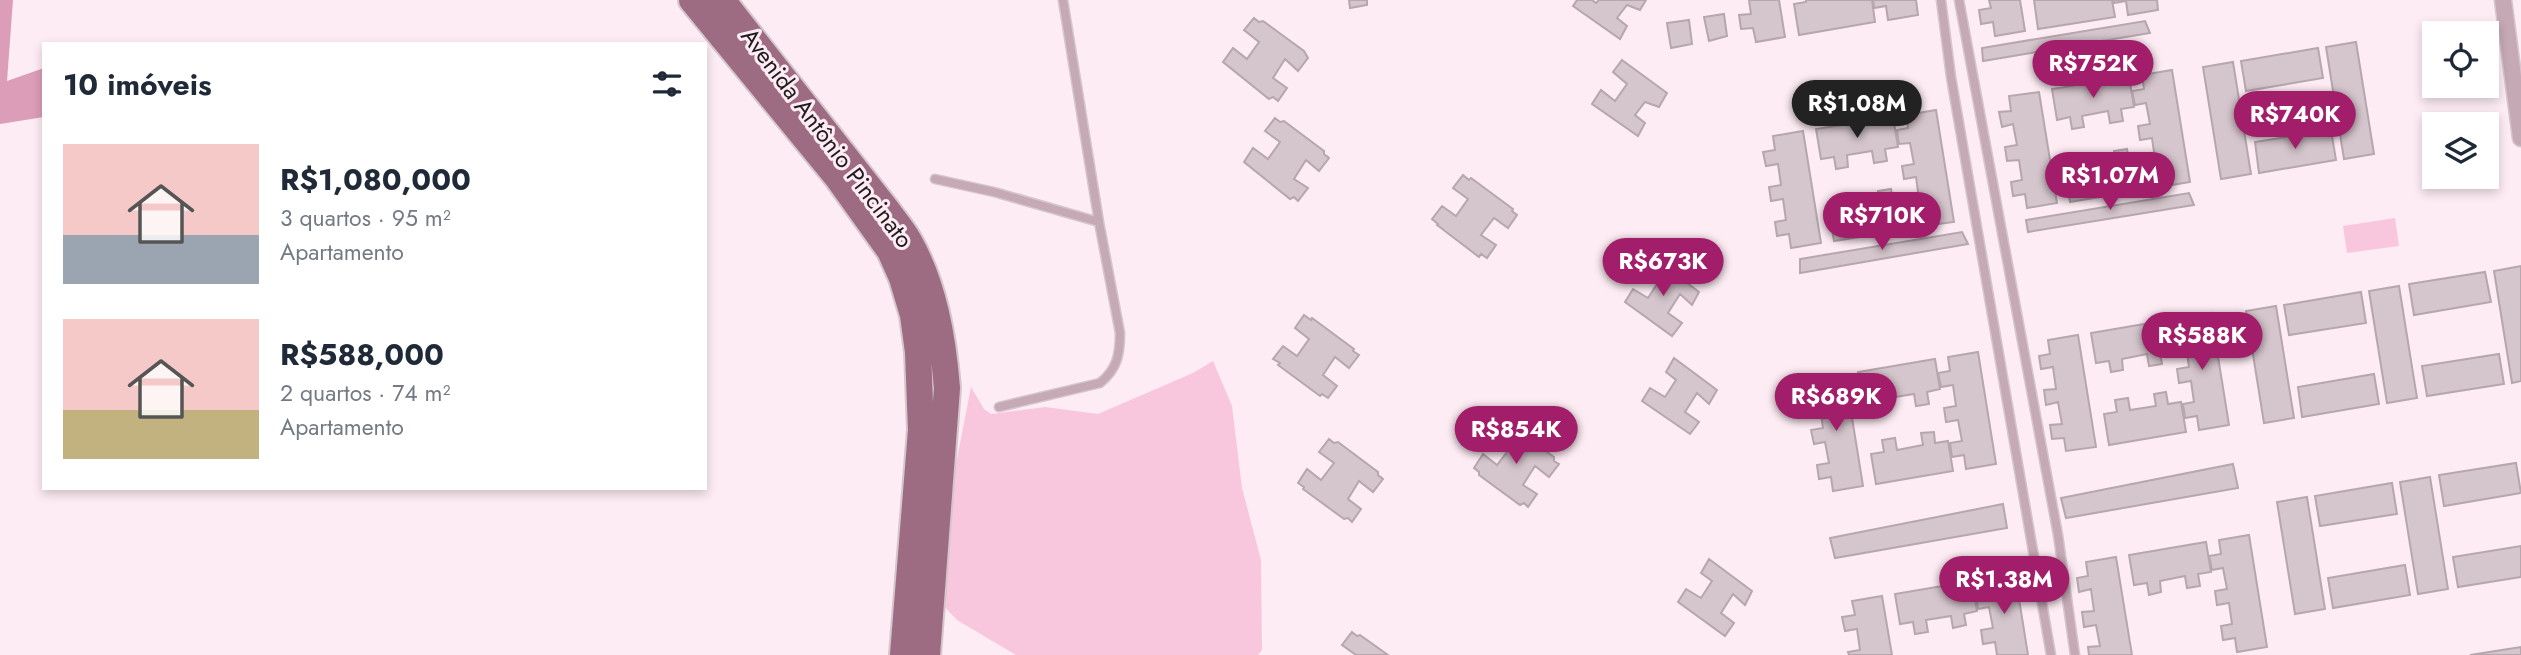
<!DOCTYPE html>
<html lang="pt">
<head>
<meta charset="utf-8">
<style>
  body { margin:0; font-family:Jost,sans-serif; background:#f6f6f7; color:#1f2937; height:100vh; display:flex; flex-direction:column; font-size:26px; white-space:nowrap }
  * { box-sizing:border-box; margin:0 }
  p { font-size:23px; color:#747a83 }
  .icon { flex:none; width:38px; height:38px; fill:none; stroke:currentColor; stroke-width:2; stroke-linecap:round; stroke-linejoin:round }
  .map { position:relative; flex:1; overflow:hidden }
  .sheet { position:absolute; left:42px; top:42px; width:665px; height:448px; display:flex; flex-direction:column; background:#fff; border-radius:0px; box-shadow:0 4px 10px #0003 }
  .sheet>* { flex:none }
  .fabs { position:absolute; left:2422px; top:21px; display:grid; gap:14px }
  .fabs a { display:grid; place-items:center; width:77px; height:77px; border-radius:0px; background:#fff; box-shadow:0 4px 10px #0003; font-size:35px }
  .price { position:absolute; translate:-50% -60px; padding:0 16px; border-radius:24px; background:#a21e6b; color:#fff; font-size:23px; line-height:46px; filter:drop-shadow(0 2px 4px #0008) }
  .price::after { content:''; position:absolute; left:50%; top:42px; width:21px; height:16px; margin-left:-10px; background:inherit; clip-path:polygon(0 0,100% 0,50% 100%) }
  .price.selected { background:#222; color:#fff }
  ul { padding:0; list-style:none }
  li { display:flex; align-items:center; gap:21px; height:175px; padding:0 21px }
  li span { display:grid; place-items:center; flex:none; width:196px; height:140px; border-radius:0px; color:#555 }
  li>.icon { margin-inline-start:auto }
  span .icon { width:84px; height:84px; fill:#fffc; stroke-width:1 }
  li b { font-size:30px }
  h2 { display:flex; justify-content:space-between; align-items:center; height:84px; padding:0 21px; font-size:30px }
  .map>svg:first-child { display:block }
  .green { fill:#f9c7dd }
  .water { fill:#dc9db9 }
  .building { fill:#d5c5cc; stroke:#b6a6ad; stroke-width:2 }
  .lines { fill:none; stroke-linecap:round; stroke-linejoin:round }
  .service-casing { stroke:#d5c6cd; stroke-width:11 }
  .minor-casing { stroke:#d5c6cd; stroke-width:19 }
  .primary-casing { stroke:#d5c6cd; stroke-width:30 }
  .service { stroke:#c5a9b5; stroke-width:8 }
  .minor { stroke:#c5a9b5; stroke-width:16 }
  .primary { stroke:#9d6b82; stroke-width:26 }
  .labels { text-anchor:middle; stroke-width:6; stroke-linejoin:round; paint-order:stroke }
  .street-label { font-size:24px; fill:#211b1e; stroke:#fdecf3 }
</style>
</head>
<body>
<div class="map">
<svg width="2521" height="655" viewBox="0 0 2521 655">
  <rect width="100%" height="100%" fill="#fdecf3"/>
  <path class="green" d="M 2395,218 L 2399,246 L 2347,253 L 2343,226 Z
    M 1213,361 L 1232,406 L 1242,488 L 1261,560 L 1262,650 L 1258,655 L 1016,655 L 957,620 L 932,594 L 940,517 L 956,464 L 971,387 L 984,409 L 991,414 L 1045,407 L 1098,414 L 1193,373 Z"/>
  <path class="water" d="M 0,0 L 13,0 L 7,81 L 44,68 L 44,117 L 0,124 Z"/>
  <path class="building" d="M 1349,0 L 1367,0 L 1367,5 L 1350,8 Z
    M 1577,0 L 1592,0 L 1596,3 L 1599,0 L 1646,0 L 1640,10 L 1627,5 L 1617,18 L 1627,26 L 1620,39 L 1573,6 Z
    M 1749,0 L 1779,0 L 1785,37 L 1756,42 L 1753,28 L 1741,29 L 1739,15 L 1751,14 Z
    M 1806,0 L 1872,0 L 1875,22 L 1799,35 L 1794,4 L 1806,2 Z
    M 1873,0 L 1916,0 L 1918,15 L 1888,20 L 1886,6 L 1874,8 Z
    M 1989,0 L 2020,0 L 2025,31 L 1995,36 L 1993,22 L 1981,24 L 1979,10 L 1991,8 Z
    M 2034,0 L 2112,0 L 2115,17 L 2038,29 Z
    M 2114,0 L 2157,0 L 2158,10 L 2128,15 L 2126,1 L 2114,3 Z
    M 1724,14 L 1727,36 L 1709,41 L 1704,17 Z
    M 1254,18 L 1259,22 L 1263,21 L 1304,51 L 1308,58 L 1298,71 L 1285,59 L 1273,78 L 1287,88 L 1278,101 L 1273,97 L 1269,99 L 1223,62 L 1233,48 L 1247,59 L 1259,42 L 1244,30 Z
    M 1689,20 L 1692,44 L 1671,48 L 1667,23 Z
    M 2145,21 L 2150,33 L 1983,61 L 1982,48 Z
    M 2356,42 L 2374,154 L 2344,159 L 2326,47 Z
    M 2318,48 L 2323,78 L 2246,91 L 2241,61 Z
    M 1622,60 L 1667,93 L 1659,107 L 1645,102 L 1635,115 L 1645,123 L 1638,136 L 1592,104 L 1601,90 L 1615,101 L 1627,84 L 1613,72 Z
    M 2233,62 L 2251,174 L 2221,179 L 2203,67 Z
    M 2172,70 L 2190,182 L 2160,187 L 2158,173 L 2146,175 L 2143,161 L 2155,159 L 2152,138 L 2140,140 L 2138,126 L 2150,124 L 2146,103 L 2135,105 L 2132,91 L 2144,89 L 2142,75 Z
    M 2129,77 L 2134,107 L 2121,109 L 2123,121 L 2110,123 L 2108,111 L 2082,116 L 2084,127 L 2072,129 L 2070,117 L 2057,120 L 2052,89 Z
    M 2039,92 L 2057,203 L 2027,208 L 2025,194 L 2013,196 L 2011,182 L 2022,180 L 2019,160 L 2007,161 L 2005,147 L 2017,145 L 2013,124 L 2002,127 L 1999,112 L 2011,111 L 2009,96 Z
    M 1936,110 L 1954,222 L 1924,226 L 1922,212 L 1910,215 L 1908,200 L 1919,199 L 1916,177 L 1904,179 L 1902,166 L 1914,164 L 1910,143 L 1899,144 L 1897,130 L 1908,128 L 1906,115 Z
    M 1893,117 L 1898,147 L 1885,149 L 1887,161 L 1874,163 L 1872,151 L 1847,155 L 1848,167 L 1836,169 L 1834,157 L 1821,159 L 1816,129 Z
    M 1275,118 L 1280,122 L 1284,121 L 1324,151 L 1324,154 L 1329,158 L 1319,171 L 1306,160 L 1294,179 L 1308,188 L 1298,201 L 1294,197 L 1290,199 L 1244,162 L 1253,148 L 1268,159 L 1280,142 L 1265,131 Z
    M 2331,130 L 2336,160 L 2259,173 L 2255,142 Z
    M 1803,131 L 1821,243 L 1791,248 L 1789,234 L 1777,236 L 1775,222 L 1786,220 L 1783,199 L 1771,201 L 1769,187 L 1781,185 L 1778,164 L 1766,166 L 1763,152 L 1775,150 L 1773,136 Z
    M 2127,149 L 2129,161 L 2142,159 L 2147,189 L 2070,202 L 2065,171 L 2078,169 L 2076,157 L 2089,155 L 2091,167 L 2116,163 L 2114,151 Z
    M 1463,175 L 1469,180 L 1471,178 L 1513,209 L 1512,211 L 1517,215 L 1508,228 L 1494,218 L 1481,235 L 1496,245 L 1487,258 L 1481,254 L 1479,257 L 1437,225 L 1438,224 L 1432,219 L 1442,206 L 1456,216 L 1468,199 L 1453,188 Z
    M 1891,189 L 1893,200 L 1906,199 L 1911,229 L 1834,241 L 1829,211 L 1842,209 L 1840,197 L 1853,195 L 1855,207 L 1880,203 L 1878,191 Z
    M 2189,193 L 2194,205 L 2028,232 L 2026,220 Z
    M 1962,232 L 1968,244 L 1800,273 L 1800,259 Z
    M 1656,259 L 1699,292 L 1692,305 L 1680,294 L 1668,313 L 1682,323 L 1672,336 L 1625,302 L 1633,289 L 1648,298 L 1659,281 L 1648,274 Z
    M 2521,266 L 2521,381 L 2512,383 L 2494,271 Z
    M 2485,272 L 2491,302 L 2414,315 L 2409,284 Z
    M 2399,286 L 2417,398 L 2387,403 L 2369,291 Z
    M 2361,292 L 2366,323 L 2289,335 L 2284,305 Z
    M 2276,306 L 2294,418 L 2264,423 L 2246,311 Z
    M 2211,313 L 2229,425 L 2199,430 L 2197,416 L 2185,418 L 2183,404 L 2194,402 L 2191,381 L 2179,383 L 2177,369 L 2189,367 L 2186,346 L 2174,348 L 2171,334 L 2183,332 L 2181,318 Z
    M 1304,315 L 1311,320 L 1312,318 L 1354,349 L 1353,351 L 1359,355 L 1349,368 L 1335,357 L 1323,375 L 1337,386 L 1328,398 L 1322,394 L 1320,396 L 1278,365 L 1280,363 L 1273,359 L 1283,346 L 1297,356 L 1309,339 L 1295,328 Z
    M 2168,320 L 2173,350 L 2160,352 L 2162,364 L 2149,366 L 2147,354 L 2122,359 L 2123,370 L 2111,372 L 2109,361 L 2096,363 L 2091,333 Z
    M 2078,335 L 2096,447 L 2066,451 L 2064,438 L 2052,439 L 2050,425 L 2062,424 L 2058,402 L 2046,405 L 2044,390 L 2056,389 L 2053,367 L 2041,369 L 2039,356 L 2050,354 L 2048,340 Z
    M 1978,352 L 1996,464 L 1966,469 L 1964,455 L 1952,457 L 1950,443 L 1962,441 L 1958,420 L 1946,422 L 1944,408 L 1956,406 L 1953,385 L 1941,387 L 1938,373 L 1950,371 L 1948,357 Z
    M 2499,354 L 2504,384 L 2427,396 L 2422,366 Z
    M 1674,358 L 1717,390 L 1709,404 L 1697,393 L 1685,412 L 1699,422 L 1690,434 L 1642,401 L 1650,388 L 1665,397 L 1676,380 L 1666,372 Z
    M 1935,359 L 1940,389 L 1927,392 L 1929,404 L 1916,406 L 1914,394 L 1889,398 L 1891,410 L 1878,412 L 1876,400 L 1863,402 L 1858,372 Z
    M 1845,374 L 1863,486 L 1833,491 L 1831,477 L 1819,479 L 1817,465 L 1829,463 L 1825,442 L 1814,444 L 1811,430 L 1823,428 L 1820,407 L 1808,409 L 1806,395 L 1817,393 L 1815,379 Z
    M 2374,374 L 2379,404 L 2302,417 L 2298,387 Z
    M 2166,392 L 2168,404 L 2181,402 L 2186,432 L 2109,445 L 2104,414 L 2117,412 L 2115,400 L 2128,398 L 2130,410 L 2156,406 L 2154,394 Z
    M 1505,424 L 1510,428 L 1513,428 L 1554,457 L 1554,461 L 1559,464 L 1549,477 L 1535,466 L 1523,485 L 1537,494 L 1528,507 L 1524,503 L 1520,505 L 1479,475 L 1479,472 L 1474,468 L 1483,454 L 1497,465 L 1510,448 L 1495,437 Z
    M 1934,432 L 1935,443 L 1948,441 L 1953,471 L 1876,484 L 1871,454 L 1884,452 L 1882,440 L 1895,438 L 1897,450 L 1923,445 L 1921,433 Z
    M 1329,439 L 1334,443 L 1338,442 L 1378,472 L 1378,475 L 1383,479 L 1373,492 L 1359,481 L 1348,499 L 1361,509 L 1352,522 L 1348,518 L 1344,519 L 1303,489 L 1304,487 L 1298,483 L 1307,469 L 1321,480 L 1334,463 L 1319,452 Z
    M 2516,463 L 2521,493 L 2444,506 L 2439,475 Z
    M 2233,464 L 2238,488 L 2066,518 L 2061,498 Z
    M 2430,477 L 2448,589 L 2418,594 L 2400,482 Z
    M 2392,483 L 2397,514 L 2320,526 L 2315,496 Z
    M 2307,497 L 2325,609 L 2295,614 L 2277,502 Z
    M 2003,504 L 2007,528 L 1835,558 L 1830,538 Z
    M 2249,535 L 2267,647 L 2237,652 L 2235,638 L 2223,640 L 2221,626 L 2232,624 L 2229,603 L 2217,605 L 2215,591 L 2227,589 L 2223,568 L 2212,570 L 2209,556 L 2221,554 L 2219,540 Z
    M 2206,542 L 2211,572 L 2198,574 L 2200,586 L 2187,588 L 2185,576 L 2160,581 L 2161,592 L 2149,595 L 2147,583 L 2134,585 L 2129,555 Z
    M 2521,546 L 2521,577 L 2458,587 L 2453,557 Z
    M 2116,557 L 2132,655 L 2089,655 L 2088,647 L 2100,646 L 2096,625 L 2084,627 L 2082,612 L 2094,611 L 2091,589 L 2079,592 L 2077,578 L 2088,576 L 2086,562 Z
    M 1709,559 L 1752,591 L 1745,605 L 1733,594 L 1721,613 L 1734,623 L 1725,636 L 1678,602 L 1686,589 L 1701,598 L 1712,581 L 1701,573 Z
    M 2405,565 L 2410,595 L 2333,608 L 2328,578 Z
    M 2015,574 L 2028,655 L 1997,655 L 1995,642 L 1983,644 L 1981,630 L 1993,628 L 1989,607 L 1978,609 L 1976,595 L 1987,593 L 1985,579 Z
    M 1972,581 L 1977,611 L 1964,614 L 1966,625 L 1953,628 L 1951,616 L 1926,620 L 1928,632 L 1915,634 L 1913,622 L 1900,624 L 1895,594 Z
    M 1882,596 L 1892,655 L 1849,655 L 1848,652 L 1860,650 L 1857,629 L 1845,631 L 1842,617 L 1855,615 L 1852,601 Z
    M 1352,632 L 1357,636 L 1360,635 L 1388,655 L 1356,655 L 1342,645 Z
    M 2521,647 L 2521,655 L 2470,655 Z"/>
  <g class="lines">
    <defs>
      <path id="service" d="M 1941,0 L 1951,77 L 2051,655
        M 1959,0 L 2058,535 L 2075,655
        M 935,179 L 994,192 L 1099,222
        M 999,407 L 1100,383 C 1117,369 1120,355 1120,333 L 1099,222 L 1063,0"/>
      <path id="minor" d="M 2503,0 L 2521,138"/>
      <path id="primary" d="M 692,0 L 837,177 L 890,251 L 902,278 L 913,315 L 918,352 L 921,430 L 903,655
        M 722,0 L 887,210 C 894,220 903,230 909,241 C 934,285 943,338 947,388 L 927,655"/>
    </defs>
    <use href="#service" class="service-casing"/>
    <use href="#minor" class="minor-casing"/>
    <use href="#primary" class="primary-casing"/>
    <use href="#service" class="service"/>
    <use href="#minor" class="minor"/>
    <use href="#primary" class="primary"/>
  </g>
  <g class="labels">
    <g class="street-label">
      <text transform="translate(827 138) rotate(53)" y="8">Avenida Antônio Pincinato</text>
    </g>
  </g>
</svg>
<div class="fabs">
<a><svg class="icon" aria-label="locate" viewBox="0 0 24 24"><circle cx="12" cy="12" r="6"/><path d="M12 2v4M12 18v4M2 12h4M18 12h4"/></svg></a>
<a><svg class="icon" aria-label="layers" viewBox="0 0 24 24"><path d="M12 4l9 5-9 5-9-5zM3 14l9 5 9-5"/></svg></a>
</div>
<b class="price" style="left:2093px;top:100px">R$752K</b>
<b class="price selected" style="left:1857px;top:140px">R$1.08M</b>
<b class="price" style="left:2295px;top:151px">R$740K</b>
<b class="price" style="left:2110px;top:212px">R$1.07M</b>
<b class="price" style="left:1882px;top:252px">R$710K</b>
<b class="price" style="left:1663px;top:298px">R$673K</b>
<b class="price" style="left:2202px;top:372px">R$588K</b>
<b class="price" style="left:1836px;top:433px">R$689K</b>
<b class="price" style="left:1516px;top:466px">R$854K</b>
<b class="price" style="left:2004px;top:616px">R$1.38M</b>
<section class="sheet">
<h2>10 imóveis<svg class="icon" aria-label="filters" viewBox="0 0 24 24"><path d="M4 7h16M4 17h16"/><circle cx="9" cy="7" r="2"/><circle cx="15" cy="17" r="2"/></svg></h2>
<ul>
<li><span style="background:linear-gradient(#f6c9c9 65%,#9aa5b1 0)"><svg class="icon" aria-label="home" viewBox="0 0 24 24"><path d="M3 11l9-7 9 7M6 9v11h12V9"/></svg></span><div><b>R$1,080,000</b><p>3 quartos · 95 m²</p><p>Apartamento</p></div></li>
<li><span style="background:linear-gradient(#f6c9c9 65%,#c2b280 0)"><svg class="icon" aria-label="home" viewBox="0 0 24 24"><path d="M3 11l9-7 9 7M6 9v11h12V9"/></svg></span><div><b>R$588,000</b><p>2 quartos · 74 m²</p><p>Apartamento</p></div></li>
</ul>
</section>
</div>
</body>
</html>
